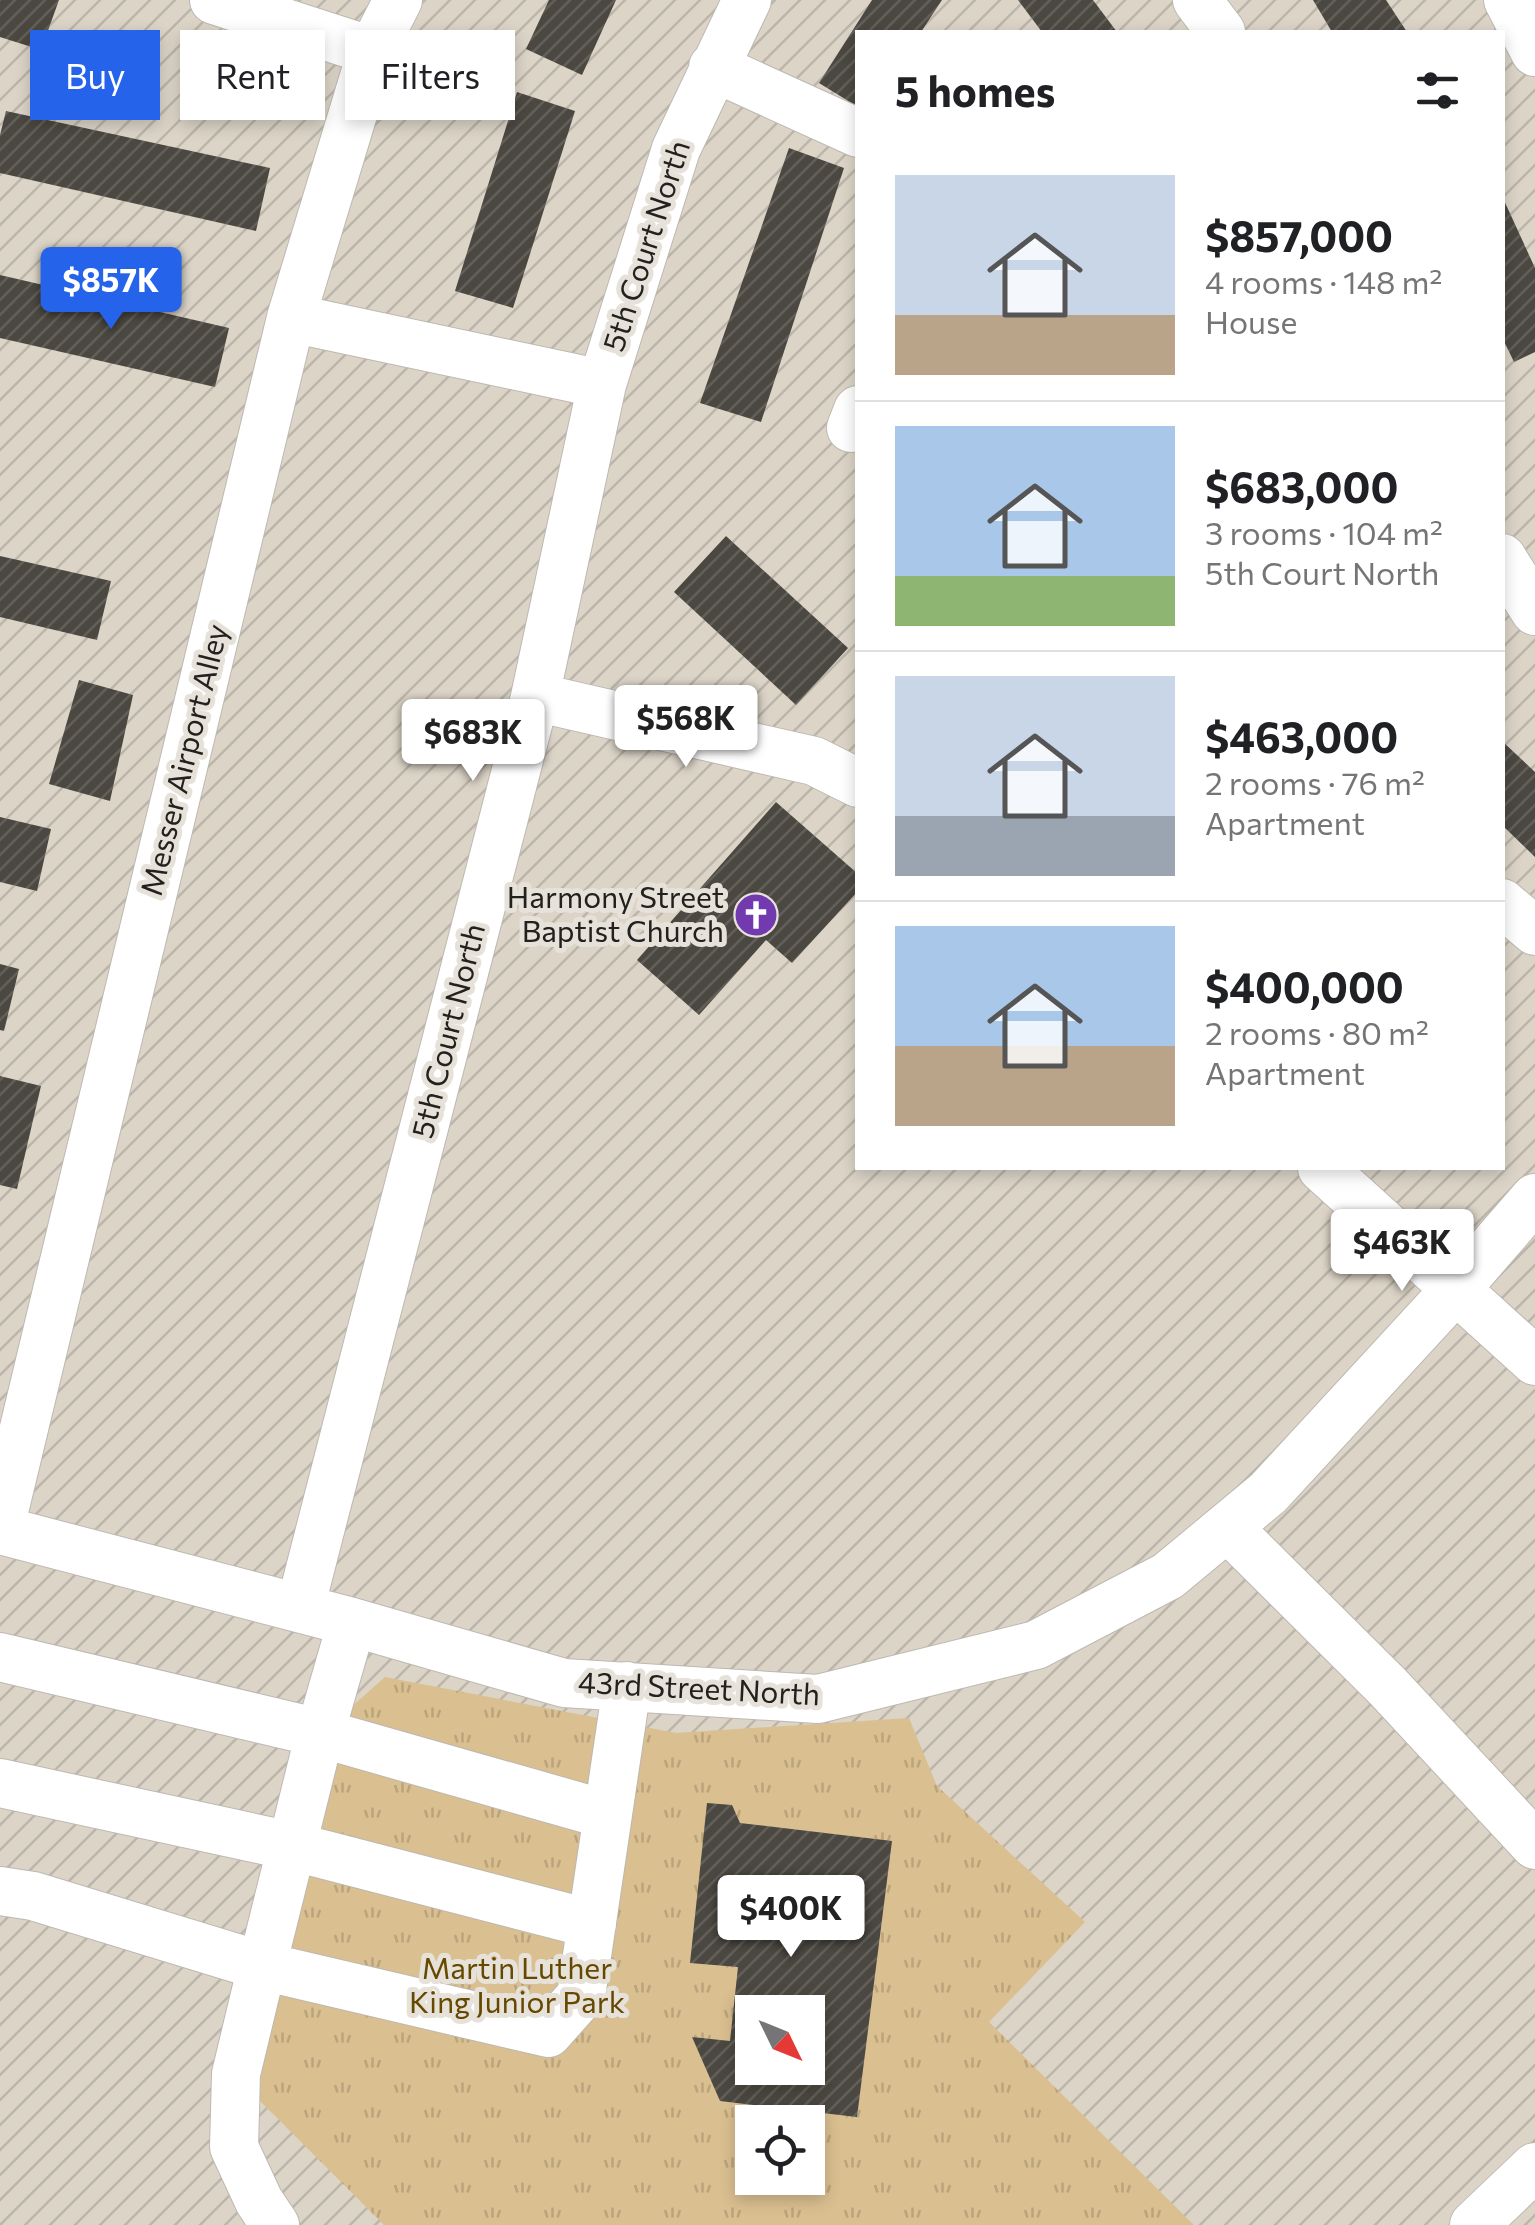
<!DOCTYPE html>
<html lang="en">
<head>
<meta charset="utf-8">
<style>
  body { margin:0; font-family:Commissioner,sans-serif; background:#f2f2f2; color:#202124; height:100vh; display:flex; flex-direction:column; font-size:38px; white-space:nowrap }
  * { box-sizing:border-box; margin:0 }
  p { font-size:32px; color:#757577 }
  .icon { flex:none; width:55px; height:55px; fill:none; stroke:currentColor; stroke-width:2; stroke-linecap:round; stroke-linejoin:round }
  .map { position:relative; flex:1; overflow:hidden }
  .sheet { position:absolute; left:855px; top:30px; width:650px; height:1140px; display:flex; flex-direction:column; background:#fff; border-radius:0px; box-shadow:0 5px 15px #0003 }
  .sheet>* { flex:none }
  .banner { position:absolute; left:30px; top:30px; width:675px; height:90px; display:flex; gap:20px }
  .needle { width:65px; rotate:133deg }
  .fabs { position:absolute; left:735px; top:1995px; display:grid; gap:20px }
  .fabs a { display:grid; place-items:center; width:90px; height:90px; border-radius:0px; background:#fff; box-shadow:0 5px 15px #0003; font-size:50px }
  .price { position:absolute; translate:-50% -85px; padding:0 22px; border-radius:10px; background:#fff; color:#222; font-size:32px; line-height:65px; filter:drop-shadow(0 2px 5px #0008) }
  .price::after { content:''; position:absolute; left:50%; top:60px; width:30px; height:22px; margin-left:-15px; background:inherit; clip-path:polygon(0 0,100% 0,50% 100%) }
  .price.active { background:#2563eb; color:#fff }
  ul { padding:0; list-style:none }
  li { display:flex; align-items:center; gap:30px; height:250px; padding:0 40px }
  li+li { border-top:2px solid #e0e0e0 }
  li span { display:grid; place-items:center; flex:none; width:280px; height:200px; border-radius:0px; color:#555 }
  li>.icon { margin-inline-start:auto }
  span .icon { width:120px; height:120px; fill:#fffc; stroke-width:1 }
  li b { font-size:42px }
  h2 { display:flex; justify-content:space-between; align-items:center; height:120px; padding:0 40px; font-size:42px }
  .chip { padding:0 35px; border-radius:0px; background:#fff; box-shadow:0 5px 15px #0003; font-size:35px; line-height:90px }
  .chip.active { background:#2563eb; color:#fff }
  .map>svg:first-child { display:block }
  .industrial { fill:url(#industrial-furrows); fill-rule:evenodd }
  .park { fill:url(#park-tufts); fill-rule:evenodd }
  .building { fill:url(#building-hatch); fill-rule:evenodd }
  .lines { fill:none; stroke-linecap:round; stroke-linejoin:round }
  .minor-casing { stroke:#bdb8b1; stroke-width:50 }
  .minor { stroke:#fff; stroke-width:48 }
  .labels { text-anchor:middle; stroke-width:10; stroke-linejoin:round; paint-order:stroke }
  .street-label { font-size:30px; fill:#23211e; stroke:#e6e2da }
  .poi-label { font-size:30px; fill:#23211e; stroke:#e6e2da; text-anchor:end }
  .park-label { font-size:30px; fill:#674800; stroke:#e6e2da }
</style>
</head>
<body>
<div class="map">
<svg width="1535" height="2225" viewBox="0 0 1535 2225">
  <defs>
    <pattern id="industrial-furrows" width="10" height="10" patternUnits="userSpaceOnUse" patternTransform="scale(2.5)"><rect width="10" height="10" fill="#dcd4c7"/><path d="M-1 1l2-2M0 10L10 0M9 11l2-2" fill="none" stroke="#bcb6aa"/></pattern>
    <pattern id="park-tufts" width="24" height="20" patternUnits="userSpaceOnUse" patternTransform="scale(2.5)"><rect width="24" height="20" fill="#dabf90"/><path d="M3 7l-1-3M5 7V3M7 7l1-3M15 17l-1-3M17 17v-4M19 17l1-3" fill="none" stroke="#bba47c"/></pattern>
    <pattern id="building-hatch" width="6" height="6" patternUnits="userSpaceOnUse" patternTransform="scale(2.5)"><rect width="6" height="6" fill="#4b4841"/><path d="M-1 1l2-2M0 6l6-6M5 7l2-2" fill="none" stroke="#625f5a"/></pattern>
  </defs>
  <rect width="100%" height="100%" fill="#e6e2da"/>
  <path class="industrial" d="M 0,0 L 1535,0 L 1535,2225 L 0,2225 ZM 858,32 L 1502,32 L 1502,1168 L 858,1168 ZM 752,2012 L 808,2012 L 808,2068 L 752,2068 ZM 752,2122 L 808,2122 L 808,2178 L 752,2178 Z"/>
  <path class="park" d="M 385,1677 L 676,1733 L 909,1718 L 937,1786 L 1085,1922 L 989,2022 L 1194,2225 L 384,2225 L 245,2086 L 347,1711 ZM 752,2012 L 808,2012 L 808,2068 L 752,2068 ZM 752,2122 L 808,2122 L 808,2178 L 752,2178 Z"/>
  <path class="building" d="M 0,0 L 59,0 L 41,50 L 0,37 Z
    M 549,0 L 616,0 L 582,75 L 526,49 Z
    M 872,0 L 942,0 L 921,32 L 858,32 L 858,107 L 819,83 Z
    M 1018,0 L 1093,0 L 1117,32 L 1042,32 Z
    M 1313,0 L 1386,0 L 1407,32 L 1332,32 Z
    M 517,92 L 575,111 L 513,308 L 455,291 Z
    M 6,111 L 270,168 L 256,231 L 0,173 L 0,135 Z
    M 789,148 L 844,168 L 761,422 L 700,403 Z
    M 1502,196 L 1535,268 L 1535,352 L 1514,362 L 1502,337 Z
    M 0,275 L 229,328 L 215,387 L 0,338 Z
    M 726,536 L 848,648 L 796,705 L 674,592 Z
    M 0,556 L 111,581 L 97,640 L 0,617 Z
    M 79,680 L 133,695 L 110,801 L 49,784 Z
    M 1502,741 L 1535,772 L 1535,857 L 1502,825 Z
    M 776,802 L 858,874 L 858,891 L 792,963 L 766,940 L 699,1015 L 637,960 Z
    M 0,817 L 51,829 L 37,891 L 0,882 Z
    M 0,964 L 19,969 L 4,1031 L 0,1030 Z
    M 0,1076 L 41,1086 L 17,1189 L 0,1185 Z
    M 707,1803 L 732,1805 L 740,1823 L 892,1841 L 857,2117 L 720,2101 L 692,2037 L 730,2041 L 738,1967 L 690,1963 ZM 752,2012 L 808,2012 L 808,2068 L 752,2068 Z"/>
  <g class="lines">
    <defs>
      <path id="minor" d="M 214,0 L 372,51
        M 1197,0 L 1221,32
        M 1508,0 L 1535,52
        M 713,67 L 858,133
        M 291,318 L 602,384
        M 851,428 L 858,410
        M 1502,558 L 1535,611
        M 535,697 L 814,761 L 858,783
        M 1502,903 L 1535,931
        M 1322,1168 L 1535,1361
        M 1227,1527 L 1388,1687 L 1535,1845
        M 0,1528 L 291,318 L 372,51 L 398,0
        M 0,1530 L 352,1622 L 564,1683 L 818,1699 L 1036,1645 L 1168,1576 L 1268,1493 L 1455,1290 L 1535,1198
        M 300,1608 L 535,697 L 602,384 L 676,149 L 747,0
        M 352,1622 L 320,1733 L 262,1966 L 548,2033 L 581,1996 L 627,1686
        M 0,1657 L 320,1733 L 608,1815
        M 0,1783 L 291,1846 L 592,1924
        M 0,1891 L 33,1896 L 262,1966 L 236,2074 L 234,2147 L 259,2201 L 275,2225
        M 1474,2225 L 1535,2167"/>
    </defs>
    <use href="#minor" class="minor-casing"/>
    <use href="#minor" class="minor"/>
  </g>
  <defs>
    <symbol id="church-disc" viewBox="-11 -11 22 22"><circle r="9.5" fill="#733ab0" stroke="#e6e2da"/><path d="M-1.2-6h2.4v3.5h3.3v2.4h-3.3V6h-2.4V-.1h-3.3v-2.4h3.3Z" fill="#fff"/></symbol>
  </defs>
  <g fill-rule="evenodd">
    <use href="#church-disc" x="731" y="890" width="50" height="50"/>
  </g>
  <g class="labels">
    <g class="street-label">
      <text transform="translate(647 246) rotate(-72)" y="10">5th Court North</text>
      <text transform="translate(185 760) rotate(-76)" y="10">Messer Airport Alley</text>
      <text transform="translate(449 1031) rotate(-76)" y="10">5th Court North</text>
      <text transform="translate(699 1689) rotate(3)" y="10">43rd Street North</text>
    </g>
    <g class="poi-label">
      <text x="724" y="908">Harmony Street<tspan x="724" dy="34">Baptist Church</tspan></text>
    </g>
    <g class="park-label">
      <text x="517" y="1979">Martin Luther<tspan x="517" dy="34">King Junior Park</tspan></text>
    </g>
  </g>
</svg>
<div class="fabs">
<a><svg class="needle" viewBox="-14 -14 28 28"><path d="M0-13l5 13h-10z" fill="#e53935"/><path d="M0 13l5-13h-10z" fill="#757577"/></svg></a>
<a><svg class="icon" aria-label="locate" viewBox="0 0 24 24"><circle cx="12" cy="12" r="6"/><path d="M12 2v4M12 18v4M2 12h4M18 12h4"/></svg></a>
</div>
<b class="price active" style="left:111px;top:332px">$857K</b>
<b class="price" style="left:686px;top:770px">$568K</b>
<b class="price" style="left:473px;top:784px">$683K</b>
<b class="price" style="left:1402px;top:1294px">$463K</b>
<b class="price" style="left:791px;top:1960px">$400K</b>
<div class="banner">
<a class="chip active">Buy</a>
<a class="chip">Rent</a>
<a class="chip">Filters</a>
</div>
<section class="sheet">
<h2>5 homes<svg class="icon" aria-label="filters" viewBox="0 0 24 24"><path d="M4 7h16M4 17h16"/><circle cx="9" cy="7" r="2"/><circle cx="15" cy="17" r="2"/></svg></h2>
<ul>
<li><span style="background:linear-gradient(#c9d6e8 70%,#b9a48a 0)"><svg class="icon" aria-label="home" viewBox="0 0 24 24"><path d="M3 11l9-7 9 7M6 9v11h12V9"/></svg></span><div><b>$857,000</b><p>4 rooms · 148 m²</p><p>House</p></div></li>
<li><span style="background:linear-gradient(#a9c7e8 75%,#8fb573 0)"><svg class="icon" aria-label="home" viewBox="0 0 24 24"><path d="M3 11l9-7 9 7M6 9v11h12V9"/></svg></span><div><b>$683,000</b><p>3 rooms · 104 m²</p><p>5th Court North</p></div></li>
<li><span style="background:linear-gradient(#c9d6e8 70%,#9aa5b1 0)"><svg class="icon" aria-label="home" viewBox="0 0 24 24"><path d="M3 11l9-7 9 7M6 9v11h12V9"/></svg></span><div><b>$463,000</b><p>2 rooms · 76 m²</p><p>Apartment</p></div></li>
<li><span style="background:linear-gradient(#a9c7e8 60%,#b9a48a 0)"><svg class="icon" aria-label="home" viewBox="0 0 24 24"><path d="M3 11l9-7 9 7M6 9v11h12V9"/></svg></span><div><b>$400,000</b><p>2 rooms · 80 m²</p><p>Apartment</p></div></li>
</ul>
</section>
</div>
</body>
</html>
